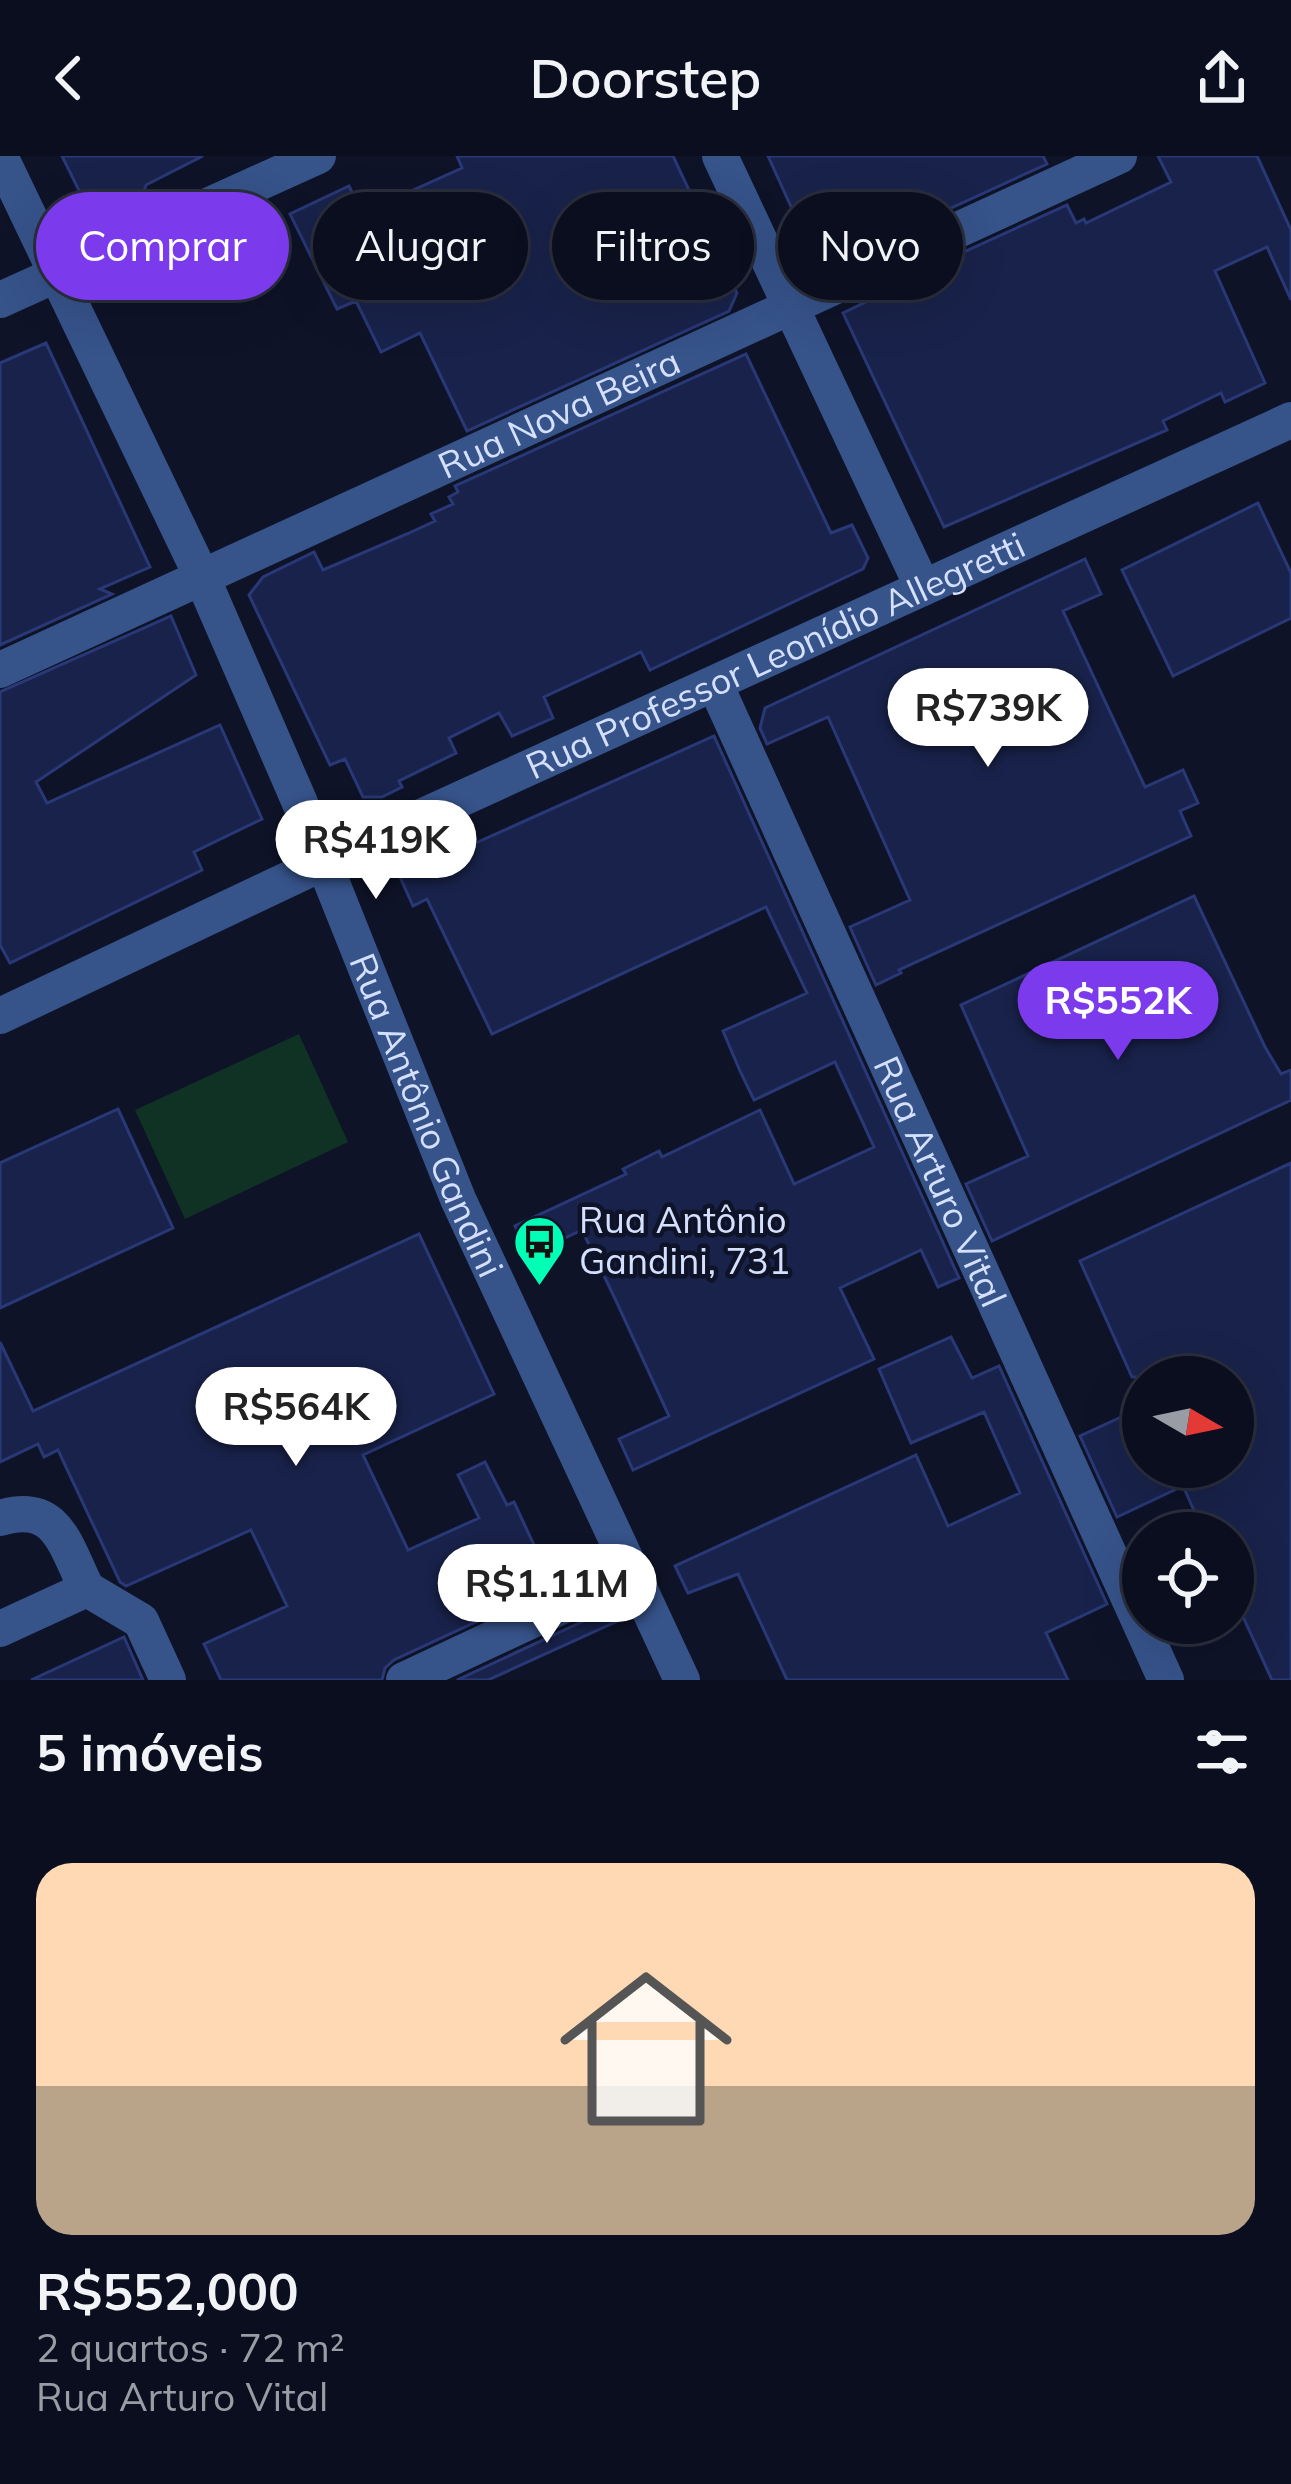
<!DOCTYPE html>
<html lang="pt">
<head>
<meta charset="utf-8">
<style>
  body { margin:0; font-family:Mulish,sans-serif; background:#131727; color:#f1f3f6; height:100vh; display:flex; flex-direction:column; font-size:45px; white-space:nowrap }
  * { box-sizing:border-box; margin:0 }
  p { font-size:39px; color:#999ca4 }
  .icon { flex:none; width:66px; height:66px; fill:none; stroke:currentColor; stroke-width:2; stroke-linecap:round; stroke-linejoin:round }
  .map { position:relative; height:1524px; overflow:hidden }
  .sheet { display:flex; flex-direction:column; background:#0a0e1e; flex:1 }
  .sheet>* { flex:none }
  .hud { position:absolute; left:36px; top:36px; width:1221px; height:108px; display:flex; gap:24px }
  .needle { width:78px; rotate:99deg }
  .buttons { position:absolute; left:1122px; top:1200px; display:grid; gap:24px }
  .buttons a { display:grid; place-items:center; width:132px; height:132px; border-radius:50%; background:#0a0e1e; box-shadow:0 12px 48px #0002,0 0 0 3px #2a2e3c; font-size:60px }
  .price { position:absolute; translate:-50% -102px; padding:0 27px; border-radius:42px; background:#fff; color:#222; font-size:39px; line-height:78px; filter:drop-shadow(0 3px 6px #0008) }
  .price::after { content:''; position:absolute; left:50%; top:72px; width:36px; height:27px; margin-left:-18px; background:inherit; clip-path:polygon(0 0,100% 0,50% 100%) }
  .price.active { background:#7c3aed; color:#fff }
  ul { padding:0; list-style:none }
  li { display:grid; align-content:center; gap:24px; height:636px; padding:0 36px }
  li span { display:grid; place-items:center; height:372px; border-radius:36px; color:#555 }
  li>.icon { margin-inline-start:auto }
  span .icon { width:216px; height:216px; fill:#fffc; stroke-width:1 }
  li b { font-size:51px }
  h2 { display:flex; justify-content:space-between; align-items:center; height:144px; padding:0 36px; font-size:51px }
  .chip { padding:0 42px; border-radius:54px; background:#0a0e1e; box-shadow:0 12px 48px #0002,0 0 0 3px #2a2e3c; font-size:42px; line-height:108px }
  .chip.active { background:#7c3aed; color:#fff }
  header { display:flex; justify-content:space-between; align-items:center; height:156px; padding:0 36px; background:#0a0e1e; font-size:54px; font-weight:600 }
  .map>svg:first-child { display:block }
  .green { fill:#103224 }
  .building { fill:#19224a; stroke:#293877; stroke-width:3 }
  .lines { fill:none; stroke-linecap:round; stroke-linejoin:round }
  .minor { stroke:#36538a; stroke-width:36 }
  .labels { text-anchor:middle; stroke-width:9; stroke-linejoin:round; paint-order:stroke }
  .street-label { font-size:36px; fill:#d5e0ff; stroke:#0e1328 }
  .poi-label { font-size:36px; fill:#d5e0ff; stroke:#0e1328; text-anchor:start }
</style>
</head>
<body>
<header><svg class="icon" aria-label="back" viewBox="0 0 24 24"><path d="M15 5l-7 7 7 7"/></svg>Doorstep<svg class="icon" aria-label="share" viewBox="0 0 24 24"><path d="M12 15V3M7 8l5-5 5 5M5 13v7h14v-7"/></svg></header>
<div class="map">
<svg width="1291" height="1524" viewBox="0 0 1291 1524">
  <rect width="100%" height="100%" fill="#0e1328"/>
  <path class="green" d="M 299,878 L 348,986 L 185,1063 L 135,954 Z"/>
  <path class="building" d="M 62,0 L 203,0 L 146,29 L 143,38 L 93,63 Z
    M 457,0 L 673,0 L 696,49 L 678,57 L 700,109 L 714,103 L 722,121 L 728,118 L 737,137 L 729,155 L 467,275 L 420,177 L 381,196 L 356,145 L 337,153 L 290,58 L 349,30 L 362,57 L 462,12 Z
    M 768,0 L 1043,0 L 1047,8 L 903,74 L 891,48 L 883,52 L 879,43 L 803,77 Z
    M 1158,0 L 1257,0 L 1291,74 L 1291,144 L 1267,91 L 1215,115 L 1265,227 L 1225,246 L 1221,237 L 1163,265 L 1167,274 L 944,371 L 843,157 L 924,118 L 922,115 L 1067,49 L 1076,67 L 1084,63 L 1086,67 L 1171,26 Z
    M 46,187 L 150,411 L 100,433 L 112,438 L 0,489 L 0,207 Z
    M 746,198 L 831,377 L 852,369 L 868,402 L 863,413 L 650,514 L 641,496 L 544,541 L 553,562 L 512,580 L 499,557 L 449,582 L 456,597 L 399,625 L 402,631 L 382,641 L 363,641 L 345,603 L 330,609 L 249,439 L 263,421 L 314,396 L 323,414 L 407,378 L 435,365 L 431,358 L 453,348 L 449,341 L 458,336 L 455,330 Z
    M 1258,347 L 1291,417 L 1291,462 L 1173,520 L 1122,414 Z
    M 1085,403 L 1101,438 L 1063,455 L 1145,631 L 1183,614 L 1198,647 L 1180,655 L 1191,680 L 899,814 L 901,817 L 876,829 L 850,771 L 910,744 L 828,561 L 767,588 L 760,572 L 765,552 Z
    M 171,460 L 196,519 L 36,626 L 47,647 L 220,569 L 262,663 L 194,696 L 202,714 L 10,807 L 0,789 L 0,536 Z
    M 714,580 L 959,1122 L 938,1131 L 921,1094 L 840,1132 L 874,1203 L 633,1314 L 619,1283 L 669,1260 L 618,1149 L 582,1074 L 529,1099 L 515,1070 L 626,1018 L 623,1013 L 659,995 L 662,1001 L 760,954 L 794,1028 L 874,991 L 835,906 L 754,944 L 740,915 L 723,875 L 807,837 L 766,751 L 492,878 L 427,743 L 413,750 L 400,721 Z
    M 1194,740 L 1265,891 L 1281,918 L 1291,914 L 1291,944 L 992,1085 L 966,1028 L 1028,1000 L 961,849 Z
    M 118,953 L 173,1072 L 0,1152 L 0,1007 Z
    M 1291,1007 L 1291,1524 L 1272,1524 L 1233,1439 L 1233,1377 L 1204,1377 L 1183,1330 L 1117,1361 L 1080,1280 L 1143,1251 L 1143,1311 L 1233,1311 L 1233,1221 L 1132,1221 L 1080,1105 Z
    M 419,1078 L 494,1238 L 363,1299 L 408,1394 L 479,1362 L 458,1319 L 485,1306 L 507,1349 L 514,1346 L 553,1430 L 394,1504 L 385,1512 L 382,1524 L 221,1524 L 204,1488 L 287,1450 L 251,1374 L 126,1430 L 120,1426 L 58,1294 L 44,1301 L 38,1288 L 0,1306 L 0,1186 L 33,1255 Z
    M 951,1181 L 972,1222 L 999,1210 L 1107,1448 L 1046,1477 L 1068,1524 L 787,1524 L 738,1418 L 688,1437 L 675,1410 L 916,1299 L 948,1370 L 1020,1337 L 984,1256 L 911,1287 L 879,1213 Z
    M 616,1450 L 622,1463 L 488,1524 L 457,1524 Z
    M 124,1481 L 143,1524 L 31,1524 Z"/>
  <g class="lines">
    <g class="minor">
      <path id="s1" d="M 0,0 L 201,419 L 300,647 L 458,1043 L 682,1524"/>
      <path d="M 720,0 L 923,432"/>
      <path d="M 0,144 L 318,0"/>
      <path id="s2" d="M 0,514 L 1119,0"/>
      <path id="s3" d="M 715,528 L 1166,1524"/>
      <path id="s4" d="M 0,860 L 386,677 L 1291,264"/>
      <path d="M 0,1362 C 58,1344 65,1390 87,1433 L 0,1473"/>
      <path d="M 87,1433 L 141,1465 L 168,1524"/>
      <path d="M 404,1524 L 633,1417"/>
    </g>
  </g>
  <defs>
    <symbol id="bus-pin" viewBox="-11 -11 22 30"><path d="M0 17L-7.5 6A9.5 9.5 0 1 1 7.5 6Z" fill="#01ffb6" stroke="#0e1328"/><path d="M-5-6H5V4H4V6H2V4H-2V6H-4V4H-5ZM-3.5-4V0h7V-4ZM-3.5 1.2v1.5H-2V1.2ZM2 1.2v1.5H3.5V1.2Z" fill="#111"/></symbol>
  </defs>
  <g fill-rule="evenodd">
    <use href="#bus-pin" x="510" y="1056" width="59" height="81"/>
  </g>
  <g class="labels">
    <g class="street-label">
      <text dy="13" stroke="none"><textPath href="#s2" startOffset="615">Rua Nova Beira</textPath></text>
      <text dy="13" stroke="none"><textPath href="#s4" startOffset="855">Rua Professor Leonídio Allegretti</textPath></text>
      <text dy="13" stroke="none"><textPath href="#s1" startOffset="1050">Rua Antônio Gandini</textPath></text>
      <text dy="13" stroke="none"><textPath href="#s3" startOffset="546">Rua Arturo Vital</textPath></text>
    </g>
    <g class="poi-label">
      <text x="579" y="1077">Rua Antônio<tspan x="579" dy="41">Gandini, 731</tspan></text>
    </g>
  </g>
</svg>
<div class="buttons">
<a><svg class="needle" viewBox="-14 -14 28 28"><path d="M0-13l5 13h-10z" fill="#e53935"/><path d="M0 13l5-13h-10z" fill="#999ca4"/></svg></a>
<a><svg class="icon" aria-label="locate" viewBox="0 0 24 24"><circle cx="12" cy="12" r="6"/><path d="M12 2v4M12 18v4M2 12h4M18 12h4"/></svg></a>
</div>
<b class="price" style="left:988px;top:614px">R$739K</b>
<b class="price" style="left:376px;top:746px">R$419K</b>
<b class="price active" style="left:1118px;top:907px">R$552K</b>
<b class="price" style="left:296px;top:1313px">R$564K</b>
<b class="price" style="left:547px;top:1490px">R$1.11M</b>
<div class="hud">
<a class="chip active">Comprar</a>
<a class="chip">Alugar</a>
<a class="chip">Filtros</a>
<a class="chip">Novo</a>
</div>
</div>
<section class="sheet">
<h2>5 imóveis<svg class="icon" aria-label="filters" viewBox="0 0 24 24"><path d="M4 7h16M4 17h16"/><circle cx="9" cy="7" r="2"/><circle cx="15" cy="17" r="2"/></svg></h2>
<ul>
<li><span style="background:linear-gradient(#ffd9b3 60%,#b9a48a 0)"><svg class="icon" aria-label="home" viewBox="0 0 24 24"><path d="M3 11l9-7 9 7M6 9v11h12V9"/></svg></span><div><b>R$552,000</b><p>2 quartos · 72 m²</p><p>Rua Arturo Vital</p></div></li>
</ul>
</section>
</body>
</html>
